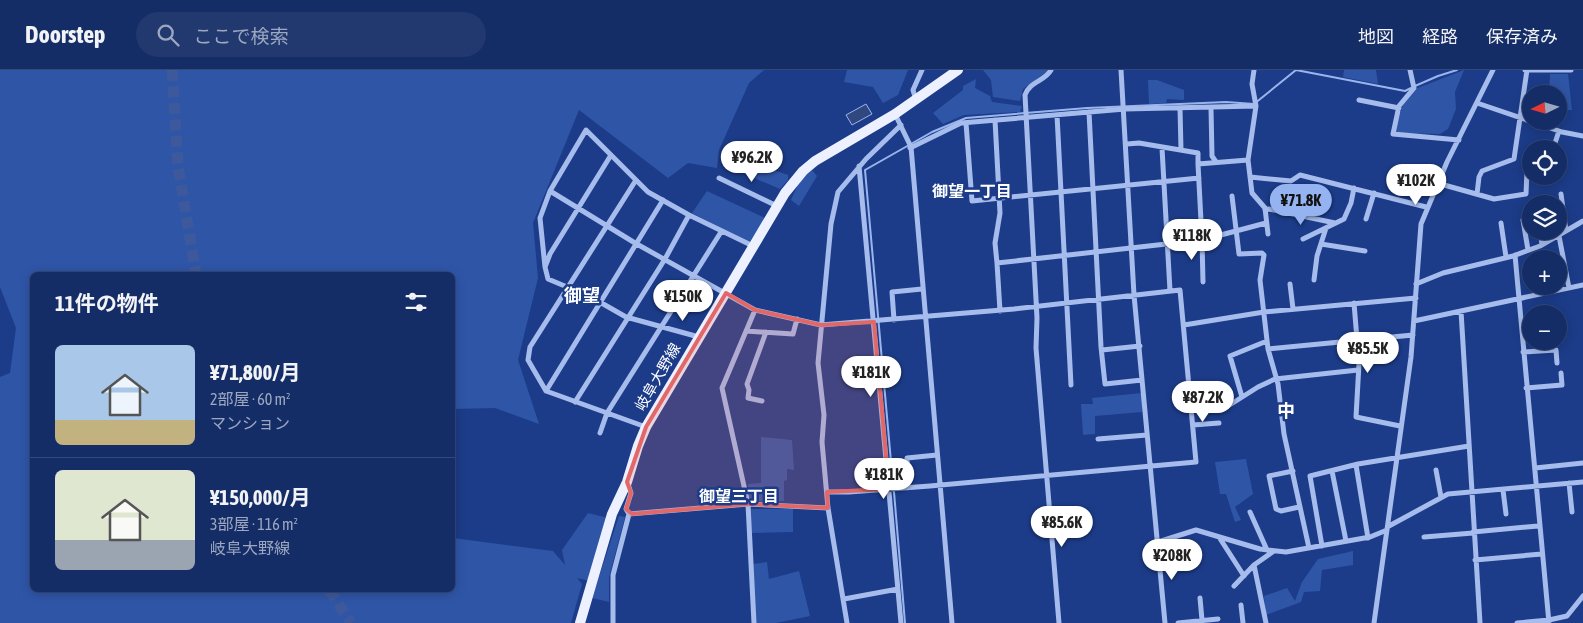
<!DOCTYPE html>
<html lang="ja">
<head>
<meta charset="utf-8">
<style>
  body { margin:0; font-family:"Asap Condensed","Noto Sans JP",sans-serif; background:#223970; color:#f1f3f6; height:100vh; display:flex; flex-direction:column; font-size:19px; white-space:nowrap }
  * { box-sizing:border-box; margin:0 }
  p { font-size:16px; color:#9da8c0 }
  .icon { flex:none; width:28px; height:28px; fill:none; stroke:currentColor; stroke-width:2; stroke-linecap:round; stroke-linejoin:round }
  .map { position:relative; flex:1; overflow:hidden }
  .panel { position:absolute; left:30px; top:202px; width:425px; height:320px; display:flex; flex-direction:column; background:#152d67; border-radius:8px; box-shadow:0 2px 12px #0003,0 0 0 1px #34497b }
  .panel>* { flex:none }
  .needle { width:32px; rotate:265deg }
  .controls { position:absolute; left:1522px; top:15px; display:grid; gap:10px }
  .controls a { display:grid; place-items:center; width:45px; height:45px; border-radius:50%; background:#152d67; box-shadow:0 2px 12px #0003,0 0 0 1px #34497b; font-size:25px }
  .price { position:absolute; translate:-50% -42px; padding:0 11px; border-radius:18px; background:#fff; color:#222; font-size:16px; line-height:32px; filter:drop-shadow(0 1px 2px #0008) }
  .price::after { content:''; position:absolute; left:50%; top:30px; width:15px; height:11px; margin-left:-8px; background:inherit; clip-path:polygon(0 0,100% 0,50% 100%) }
  .price.active { background:#95b2f1; color:#111 }
  ul { padding:0; list-style:none }
  li { display:flex; align-items:center; gap:15px; height:125px; padding:0 25px }
  li+li { border-top:1px solid #34497b }
  li span { display:grid; place-items:center; flex:none; width:140px; height:100px; border-radius:8px; color:#555 }
  li>.icon { margin-inline-start:auto }
  span .icon { width:60px; height:60px; fill:#fffc; stroke-width:1 }
  li b { font-size:21px }
  h2 { display:flex; justify-content:space-between; align-items:center; height:60px; padding:0 25px; font-size:21px }
  header { display:flex; align-items:center; gap:30px; box-sizing:border-box; height:70px; padding:0 25px; background:#152d67; border-bottom:1px solid #34497b }
  header strong { font-size:24px }
  nav { display:flex; gap:28px; margin-inline-start:auto; font-size:18px }
  .search { width:350px; height:45px; background:#223970; display:flex; align-items:center; gap:12px; box-sizing:border-box; padding:0 18px; border-radius:28px; color:#9da8c0; font-size:19px }
  .map>svg:first-child { display:block }
  .green { fill:#2f55a7 }
  .water { fill:#304780; stroke:#9ab5ee }
  .lines { fill:none; stroke-linecap:round; stroke-linejoin:round }
  .stream { stroke:#9ab5ee; stroke-width:2 }
  .highway-tunnel { stroke:#3e599b; stroke-width:11; stroke-dasharray:11 5.5; stroke-linecap:butt }
  .street { stroke:#a6bcec; stroke-width:5 }
  .primary { stroke:#ecf0ff; stroke-width:10 }
  .marked { fill:#e26868; fill-opacity:0.2; stroke:#e26868; stroke-width:4; stroke-linejoin:round }
  .labels { text-anchor:middle; stroke-width:5; stroke-linejoin:round; paint-order:stroke }
  .street-label { font-size:15px; fill:#fff; stroke:#1c3c89 }
  .neighbourhood-label { font-size:16px; font-weight:bold; fill:#fff; stroke:#1c3c89 }
  .quarter-label { font-size:18px; font-weight:bold; fill:#fff; stroke:#1c3c89 }
</style>
</head>
<body>
<header>
<strong>Doorstep</strong>
<div class="search"><svg class="icon" aria-label="search" viewBox="0 0 24 24"><circle cx="10" cy="10" r="6"/><path d="M15 15l6 6"/></svg>ここで検索</div>
<nav><a>地図</a><a>経路</a><a>保存済み</a></nav>
</header>
<div class="map">
<svg width="1583" height="553" viewBox="0 0 1583 553">
  <rect width="100%" height="100%" fill="#1c3c89"/>
  <path class="green" d="M 0,0 L 764,0 L 749,13 L 719,80 L 717,98 L 688,93 L 668,108 L 579,40 L 533,153 L 538,208 L 518,290 L 539,354 L 495,338 L 453,339 L 452,205 L 32,205 L 32,520 L 452,520 L 453,468 L 553,481 L 565,495 L 562,480 L 588,443 L 608,448 L 590,511 L 577,508 L 582,514 L 571,553 L 0,553 L 0,307 L 10,303 L 16,258 L 0,217 Z
    M 847,0 L 908,0 L 898,25 L 883,33 L 873,17 L 844,12 Z
    M 983,0 L 1049,0 L 1023,19 L 1020,31 L 993,27 L 991,10 Z
    M 1344,0 L 1376,0 L 1378,14 L 1343,7 Z
    M 1464,0 L 1455,22 L 1456,39 L 1448,59 L 1440,64 L 1397,63 L 1394,61 L 1403,35 L 1415,19 Z
    M 1550,4 L 1568,4 L 1572,40 L 1559,40 L 1559,24 L 1549,24 Z
    M 976,9 L 975,18 L 990,26 L 992,32 L 1022,36 L 1020,42 L 964,45 L 943,54 L 933,43 L 963,20 L 963,16 Z
    M 1148,10 L 1157,10 L 1184,20 L 1184,30 L 1167,29 L 1166,33 L 1149,34 Z
    M 736,87 L 788,105 L 788,110 L 780,119 L 733,99 Z
    M 812,100 L 817,106 L 799,136 L 791,130 L 800,110 Z
    M 707,121 L 765,148 L 749,173 L 692,143 Z
    M 1142,323 L 1142,342 L 1095,346 L 1095,364 L 1083,365 L 1081,334 L 1093,334 L 1092,328 Z
    M 761,367 L 792,370 L 794,400 L 787,399 L 787,410 L 784,411 L 784,431 L 753,431 L 749,428 L 748,414 L 761,413 Z
    M 1246,389 L 1253,424 L 1235,437 L 1241,450 L 1235,452 L 1226,424 L 1220,424 L 1215,392 Z
    M 750,439 L 793,439 L 793,462 L 750,463 Z
    M 619,446 L 625,447 L 609,507 L 609,532 L 592,528 Z
    M 1353,481 L 1353,495 L 1322,500 L 1320,521 L 1304,522 L 1301,532 L 1266,545 L 1264,526 L 1287,518 L 1295,531 L 1302,512 L 1318,489 Z
    M 767,492 L 769,509 L 799,501 L 810,546 L 776,553 L 755,553 L 753,494 Z"/>
  <path class="water" d="M 866,34 L 872,44 L 852,55 L 846,45 Z"/>
  <g class="lines">
    <path class="stream" d="M 1415,16 L 1438,6 L 1457,0
      M 893,414 L 865,100 L 932,62 L 966,48 L 1087,38 L 1226,32 L 1254,34 L 1296,0 L 1405,21 L 1411,18
      M 894,422 L 905,553"/>
    <path class="highway-tunnel" d="M 172,0 L 178,96 L 196,205
      M 329,520 L 351,553"/>
    <path class="street" d="M 1051,0 C 1045,11 1029,12 1025,25 L 1037,248 L 1036,278 L 1059,553
      M 1121,0 L 1134,225 L 1165,553
      M 1410,0 L 1414,18 L 1399,36 L 1393,64 L 1459,70
      M 1525,0 L 1571,0
      M 916,30 L 913,20 L 922,0
      M 1359,30 L 1399,38
      M 1477,33 L 1562,62 L 1583,66
      M 1180,38 L 1181,80
      M 1211,38 L 1212,86 L 1216,92
      M 1089,42 L 1101,277 L 1105,314 L 1142,310
      M 895,44 L 911,77 L 952,553
      M 1057,45 L 1071,315
      M 995,50 L 1000,143 L 995,173 L 997,193 L 1202,170 L 1198,94 L 1248,90 L 1256,36 L 1252,14 L 1254,0
      M 966,53 L 972,131 L 1199,108
      M 1127,74 L 1139,73 L 1198,83 L 1198,94
      M 910,78 L 961,53 L 1125,39 L 1256,36
      M 1162,78 L 1170,221
      M 1553,79 L 1559,61
      M 611,85 L 550,184 L 545,197 L 548,209 L 591,227 L 626,247 L 699,267
      M 1248,90 L 1252,123 L 1265,138 L 1268,164
      M 859,96 L 901,553
      M 1250,107 L 1291,111 L 1300,105 L 1426,137
      M 719,108 L 777,136
      M 1437,113 L 1494,129 L 1526,124 L 1527,100 L 1531,100
      M 550,121 L 635,173 L 755,240 L 821,255 L 1014,239 L 1180,220 L 1196,392 L 930,416 L 849,422 L 827,422
      M 1477,124 L 1479,107 L 1482,101 L 1514,89 L 1527,0
      M 1561,124 L 1566,161
      M 1232,126 L 1239,184 L 1262,183 L 1264,185 L 1260,210 L 1268,279 L 1278,314 L 1284,364 L 1309,478
      M 1265,140 L 1269,139 L 1335,153
      M 1366,149 L 1374,123
      M 1523,150 L 1528,180
      M 1501,153 L 1506,187
      M 1540,161 L 1542,175
      M 1559,166 L 1569,218
      M 1303,169 L 1344,149 L 1351,133 L 1354,118
      M 1321,174 L 1365,181
      M 1515,185 L 1549,553
      M 997,193 L 1000,241
      M 545,197 L 540,148 L 550,121 L 586,60 L 648,122 L 689,145 L 753,176
      M 1314,210 L 1317,186 L 1326,158
      M 1203,212 L 1202,170 L 1266,153
      M 1290,214 L 1293,239
      M 1416,214 L 1443,203 L 1513,186 L 1540,176 L 1583,151
      M 1354,233 L 1359,294 L 1356,347 L 1400,356
      M 1461,241 L 1480,553
      M 894,250 L 892,222 L 922,219
      M 1414,251 L 1583,215
      M 1184,255 L 1264,242 L 1416,228
      M 746,261 L 793,264 L 797,249
      M 1268,279 L 1413,265
      M 1102,280 L 1140,276
      M 1523,282 L 1556,280 L 1557,293
      M 1526,318 L 1562,315 L 1561,303
      M 546,321 L 528,290 L 530,277 L 636,110
      M 1242,327 L 1230,286 L 1267,271
      M 762,331 L 748,328 L 749,320 L 747,314 L 766,262
      M 575,332 L 665,189 L 689,145
      M 1191,334 L 1223,331
      M 1228,336 L 1258,317 L 1275,309 L 1358,300
      M 1193,355 L 1219,353
      M 646,357 L 546,321 L 663,130
      M 600,363 L 607,343 L 721,162
      M 1098,369 L 1147,365
      M 1356,395 L 1368,468
      M 1535,398 L 1583,393
      M 1436,400 L 1441,427
      M 1293,401 L 1269,406 L 1276,439 L 1281,441 L 1299,437
      M 1332,401 L 1346,471
      M 1569,413 L 1572,442
      M 628,414 L 631,423 L 626,439 L 629,444 L 748,434 L 828,438
      M 908,418 L 907,388 L 937,385
      M 1503,420 L 1506,444
      M 1250,442 L 1267,480
      M 1389,456 L 1448,424 L 1583,412
      M 1473,462 L 1538,456
      M 1219,467 L 1244,506
      M 1424,467 L 1473,463
      M 1158,472 L 1196,460 L 1260,479 L 1286,482 L 1370,467 L 1387,460
      M 1322,476 L 1310,406 L 1358,394 L 1469,376
      M 1475,490 L 1542,484
      M 1234,516 L 1254,495
      M 1200,528 L 1202,550
      M 844,529 L 898,519
      M 1241,535 L 1243,553
      M 613,553 L 613,505 L 629,444
      M 754,553 L 748,434 L 722,318 L 755,240
      M 847,553 L 828,438 L 822,372 L 824,345 L 818,293 L 831,154 L 838,122 L 866,89 L 901,55
      M 1178,553 L 1218,549
      M 1266,553 L 1254,495 L 1274,481
      M 1374,553 L 1411,287 L 1421,154 L 1447,92 L 1493,0
      M 1517,553 L 1549,550 L 1567,546 L 1583,526"/>
    <path class="primary" d="M 580,553 L 612,444 L 627,412 L 638,376 L 646,357 L 785,123 L 803,101 L 815,91 L 895,44 L 958,0"/>
  </g>
  <path class="marked" d="M 726,223 L 755,240 L 821,255 L 874,252 L 889,419 L 827,422 L 828,438 L 748,434 L 632,444 L 626,439 L 631,423 L 627,412 L 646,357 Z"/>
  <g class="labels">
    <g class="street-label">
      <text transform="translate(658 307) rotate(-60)" y="5">岐阜大野線</text>
    </g>
    <g class="neighbourhood-label">
      <text x="972" y="127">御望一丁目</text>
      <text x="739" y="432">御望三丁目</text>
    </g>
    <g class="quarter-label">
      <text x="582" y="232">御望</text>
      <text x="1286" y="347">中</text>
    </g>
  </g>
</svg>
<div class="controls">
<a><svg class="needle" viewBox="-14 -14 28 28"><path d="M0-13l5 13h-10z" fill="#e53935"/><path d="M0 13l5-13h-10z" fill="#9da8c0"/></svg></a>
<a><svg class="icon" aria-label="locate" viewBox="0 0 24 24"><circle cx="12" cy="12" r="6"/><path d="M12 2v4M12 18v4M2 12h4M18 12h4"/></svg></a>
<a><svg class="icon" aria-label="layers" viewBox="0 0 24 24"><path d="M12 4l9 5-9 5-9-5zM3 14l9 5 9-5"/></svg></a>
<a>+</a>
<a>−</a>
</div>
<b class="price" style="left:752px;top:113px">¥96.2K</b>
<b class="price" style="left:1416px;top:136px">¥102K</b>
<b class="price active" style="left:1301px;top:156px">¥71.8K</b>
<b class="price" style="left:1192px;top:191px">¥118K</b>
<b class="price" style="left:683px;top:252px">¥150K</b>
<b class="price" style="left:1368px;top:304px">¥85.5K</b>
<b class="price" style="left:871px;top:328px">¥181K</b>
<b class="price" style="left:1203px;top:353px">¥87.2K</b>
<b class="price" style="left:884px;top:430px">¥181K</b>
<b class="price" style="left:1062px;top:478px">¥85.6K</b>
<b class="price" style="left:1172px;top:511px">¥208K</b>
<section class="panel">
<h2>11件の物件<svg class="icon" aria-label="filters" viewBox="0 0 24 24"><path d="M4 7h16M4 17h16"/><circle cx="9" cy="7" r="2"/><circle cx="15" cy="17" r="2"/></svg></h2>
<ul>
<li><span style="background:linear-gradient(#a9c7e8 75%,#c2b280 0)"><svg class="icon" aria-label="home" viewBox="0 0 24 24"><path d="M3 11l9-7 9 7M6 9v11h12V9"/></svg></span><div><b>¥71,800/月</b><p>2部屋 · 60 m²</p><p>マンション</p></div></li>
<li><span style="background:linear-gradient(#dfe7d0 70%,#9aa5b1 0)"><svg class="icon" aria-label="home" viewBox="0 0 24 24"><path d="M3 11l9-7 9 7M6 9v11h12V9"/></svg></span><div><b>¥150,000/月</b><p>3部屋 · 116 m²</p><p>岐阜大野線</p></div></li>
</ul>
</section>
</div>
</body>
</html>
